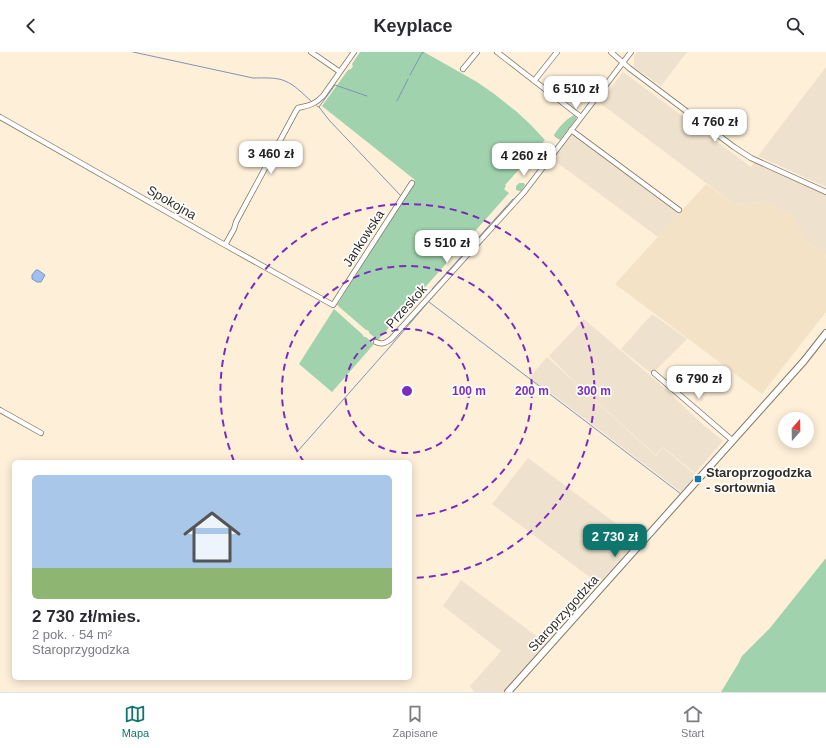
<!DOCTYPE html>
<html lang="pl">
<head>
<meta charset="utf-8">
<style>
  body { margin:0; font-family:Helvetica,sans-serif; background:#f2f2f3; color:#2b2b33; height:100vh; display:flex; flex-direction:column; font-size:15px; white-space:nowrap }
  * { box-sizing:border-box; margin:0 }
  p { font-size:13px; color:#7c7c81 }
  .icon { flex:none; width:22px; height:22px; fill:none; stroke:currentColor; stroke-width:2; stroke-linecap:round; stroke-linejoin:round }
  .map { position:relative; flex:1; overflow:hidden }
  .drawer { position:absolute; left:12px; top:408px; width:400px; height:220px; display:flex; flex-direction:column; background:#fff; border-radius:6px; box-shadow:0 2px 10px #0003 }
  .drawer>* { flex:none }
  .needle { width:26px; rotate:20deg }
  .buttons { position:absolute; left:778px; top:360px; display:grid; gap:8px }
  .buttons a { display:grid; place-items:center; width:36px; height:36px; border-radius:50%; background:#fff; box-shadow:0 2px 10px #0003; font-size:20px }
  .price { position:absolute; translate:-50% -34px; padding:0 9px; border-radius:8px; background:#fff; color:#222; font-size:13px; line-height:26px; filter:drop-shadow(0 1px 2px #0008) }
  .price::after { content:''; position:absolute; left:50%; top:24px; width:12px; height:9px; margin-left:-6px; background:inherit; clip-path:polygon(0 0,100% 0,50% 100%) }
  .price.current { background:#0f766e; color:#fff }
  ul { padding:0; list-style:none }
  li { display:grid; align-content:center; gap:8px; height:212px; padding:0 20px }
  li span { display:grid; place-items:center; height:124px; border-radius:6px; color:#555 }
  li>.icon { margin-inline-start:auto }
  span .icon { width:72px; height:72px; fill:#fffc; stroke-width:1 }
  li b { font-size:17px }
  header { display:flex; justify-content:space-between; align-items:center; height:52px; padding:0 20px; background:#fff; font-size:18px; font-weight:600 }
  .dock { display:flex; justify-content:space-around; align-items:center; height:56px; border-top:1px solid #e1e1e2; background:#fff; font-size:11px; color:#7c7c81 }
  .dock a { display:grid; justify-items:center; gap:2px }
  .dock .current { color:#0f766e }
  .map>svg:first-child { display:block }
  .built { fill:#f4e2c6 }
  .industrial { fill:#eee1ce }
  .green { fill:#a0d2ad }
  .water { fill:#a0bff6; stroke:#7f94b8 }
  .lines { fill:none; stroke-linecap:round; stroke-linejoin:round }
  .stream { stroke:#7f94b8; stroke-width:1 }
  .street-casing { stroke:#847763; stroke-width:6 }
  .secondary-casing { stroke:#847763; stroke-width:8 }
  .street { stroke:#fff; stroke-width:4.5 }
  .secondary { stroke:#fff; stroke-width:6 }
  .ring { fill:none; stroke:#7b2cbf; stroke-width:2; stroke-dasharray:7 5 }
  .poi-dot { fill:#1478a4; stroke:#fff; stroke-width:1.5 }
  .labels { text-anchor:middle; stroke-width:3.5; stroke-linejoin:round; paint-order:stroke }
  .street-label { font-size:13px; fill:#332e26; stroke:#fff }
  .poi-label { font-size:13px; font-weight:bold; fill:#332e26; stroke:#fff; text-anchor:start }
  .centre { fill:#7b2cbf; stroke:#fff; stroke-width:2 }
  .ring-label { font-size:12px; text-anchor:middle; font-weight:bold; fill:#7b2cbf; stroke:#fff; stroke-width:3.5; stroke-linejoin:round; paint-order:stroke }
</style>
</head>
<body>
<header><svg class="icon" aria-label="back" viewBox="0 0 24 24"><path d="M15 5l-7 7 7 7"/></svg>Keyplace<svg class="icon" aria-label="search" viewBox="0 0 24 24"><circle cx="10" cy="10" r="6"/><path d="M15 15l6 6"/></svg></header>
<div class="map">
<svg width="826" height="640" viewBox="0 0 826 640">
  <rect width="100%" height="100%" fill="#fdefd8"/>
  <path class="built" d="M 706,132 L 734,152 L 763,150 L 793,164 L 804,187 L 825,202 L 826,207 L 826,260 L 762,342 L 615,232 Z"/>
  <path class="industrial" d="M 637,0 L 687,0 L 661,34 L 634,15 L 634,4 Z
    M 826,15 L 826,135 L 758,104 Z
    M 623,20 L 751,115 L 754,110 L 826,143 L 826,207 L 825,202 L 804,187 L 793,164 L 763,150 L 734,152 L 600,51 Z
    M 573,81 L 679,162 L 658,185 L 585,131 L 552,107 Z
    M 652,262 L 687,287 L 652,322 L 621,297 Z
    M 584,267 L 660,332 L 701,371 L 723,389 L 695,421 L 663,395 L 656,403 L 574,329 L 549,304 Z
    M 547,305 L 656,404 L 663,396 L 697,424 L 681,440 L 555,344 L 529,326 Z
    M 528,406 L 638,488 L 599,532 L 492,452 Z
    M 461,528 L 547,592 L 503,640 L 474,640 L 470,634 L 501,599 L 443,554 Z"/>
  <path class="green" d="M 360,0 L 424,0 L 477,30 L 493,41 L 517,60 L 531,73 L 545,88 L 505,133 L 506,134 L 504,137 L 509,141 L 378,288 L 369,281 L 369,279 L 367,278 L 366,278 L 337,253 L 415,128 L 322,54 L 348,18 L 351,17 L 353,14 L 352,12 Z
    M 574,63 L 576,65 L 576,67 L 560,88 L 555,85 L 554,83 C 559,75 565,68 574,63 Z
    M 519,131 L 524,131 L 525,133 L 521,139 L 519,139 L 516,138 L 516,134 Z
    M 334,257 L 362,282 L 364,285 L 366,285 L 374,292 L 332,340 L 299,312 Z
    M 826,506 L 826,640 L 721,640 L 738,612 L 742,604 L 770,576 Z"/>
  <path class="water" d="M 36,218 L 38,218 L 45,223 L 41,230 L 37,230 L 32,227 L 32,223 Z"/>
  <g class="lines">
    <path class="stream" d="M 133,0 L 253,26 C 262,26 277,25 285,29 C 295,33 303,42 311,49
      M 410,23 L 422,1 L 424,0
      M 397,49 L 408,27
      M 317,54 L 319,55 L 335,33 L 367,44
      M 319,55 L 329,68 L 401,144
      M 432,237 L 513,147
      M 429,250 L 681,442
      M 297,400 L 388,297 L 448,227"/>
    <defs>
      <path id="street" d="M 311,0 L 340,20
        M 497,0 L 581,65
        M 611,0 L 629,16 L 734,95 L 751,106 L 826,140
        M 463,17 L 477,0
        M 534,29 L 557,0
        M 0,65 L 225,193 L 333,253 L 412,131
        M 571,78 L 679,158
        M 225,193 L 234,177 L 236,170 L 296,59 L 298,56 C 310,53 314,53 323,44 L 354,0
        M 376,290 C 382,293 386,291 391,287 L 525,139 L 631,0
        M 654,321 L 732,388
        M 0,358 L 41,381"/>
      <path id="secondary" d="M 508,640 L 804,309 L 826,281"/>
    </defs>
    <use href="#street" class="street-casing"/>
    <use href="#secondary" class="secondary-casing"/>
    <use href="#street" class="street"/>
    <use href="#secondary" class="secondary"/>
  </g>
  <g class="ring">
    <circle cx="407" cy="339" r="62"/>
    <path d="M304 410A125 125 0 1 1 410 464"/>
    <path d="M234 409A187 187 0 1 1 410 526"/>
  </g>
  <rect class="poi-dot" x="694" y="423" width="8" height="8" rx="2"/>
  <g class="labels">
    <g class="street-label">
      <text transform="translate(172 150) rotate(30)" y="5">Spokojna</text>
      <text transform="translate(363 186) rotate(-57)" y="5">Jankowska</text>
      <text transform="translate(406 254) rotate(-48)" y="5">Przeskok</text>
      <text transform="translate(563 561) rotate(-48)" y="5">Staroprzygodzka</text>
    </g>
    <g class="poi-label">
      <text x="706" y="425">Staroprzogodzka<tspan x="706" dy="15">- sortownia</tspan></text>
    </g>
  </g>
  <circle cx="407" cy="339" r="6" class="centre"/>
  <g class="ring-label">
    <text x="469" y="343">100 m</text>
    <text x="532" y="343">200 m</text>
    <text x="594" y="343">300 m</text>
  </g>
</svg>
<div class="buttons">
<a><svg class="needle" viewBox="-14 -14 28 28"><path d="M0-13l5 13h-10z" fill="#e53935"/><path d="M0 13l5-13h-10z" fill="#7c7c81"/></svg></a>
</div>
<b class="price" style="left:576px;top:58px">6 510 zł</b>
<b class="price" style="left:715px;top:91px">4 760 zł</b>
<b class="price" style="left:271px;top:123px">3 460 zł</b>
<b class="price" style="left:524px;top:125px">4 260 zł</b>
<b class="price" style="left:447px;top:212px">5 510 zł</b>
<b class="price" style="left:699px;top:348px">6 790 zł</b>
<b class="price current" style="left:615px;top:506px">2 730 zł</b>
<section class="drawer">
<ul>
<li><span style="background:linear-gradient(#a9c7e8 75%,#8fb573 0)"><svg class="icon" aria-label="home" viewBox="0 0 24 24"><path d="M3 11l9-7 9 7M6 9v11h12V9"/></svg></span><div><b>2 730 zł/mies.</b><p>2 pok. · 54 m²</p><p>Staroprzygodzka</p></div></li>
</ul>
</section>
</div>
<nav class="dock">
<a class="current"><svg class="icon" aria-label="map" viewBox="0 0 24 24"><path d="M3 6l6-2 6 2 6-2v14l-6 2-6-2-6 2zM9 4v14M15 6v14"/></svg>Mapa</a>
<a><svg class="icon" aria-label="saved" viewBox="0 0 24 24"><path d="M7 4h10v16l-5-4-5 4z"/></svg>Zapisane</a>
<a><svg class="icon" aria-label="home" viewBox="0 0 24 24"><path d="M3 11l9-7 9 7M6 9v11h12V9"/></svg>Start</a>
</nav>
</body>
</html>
